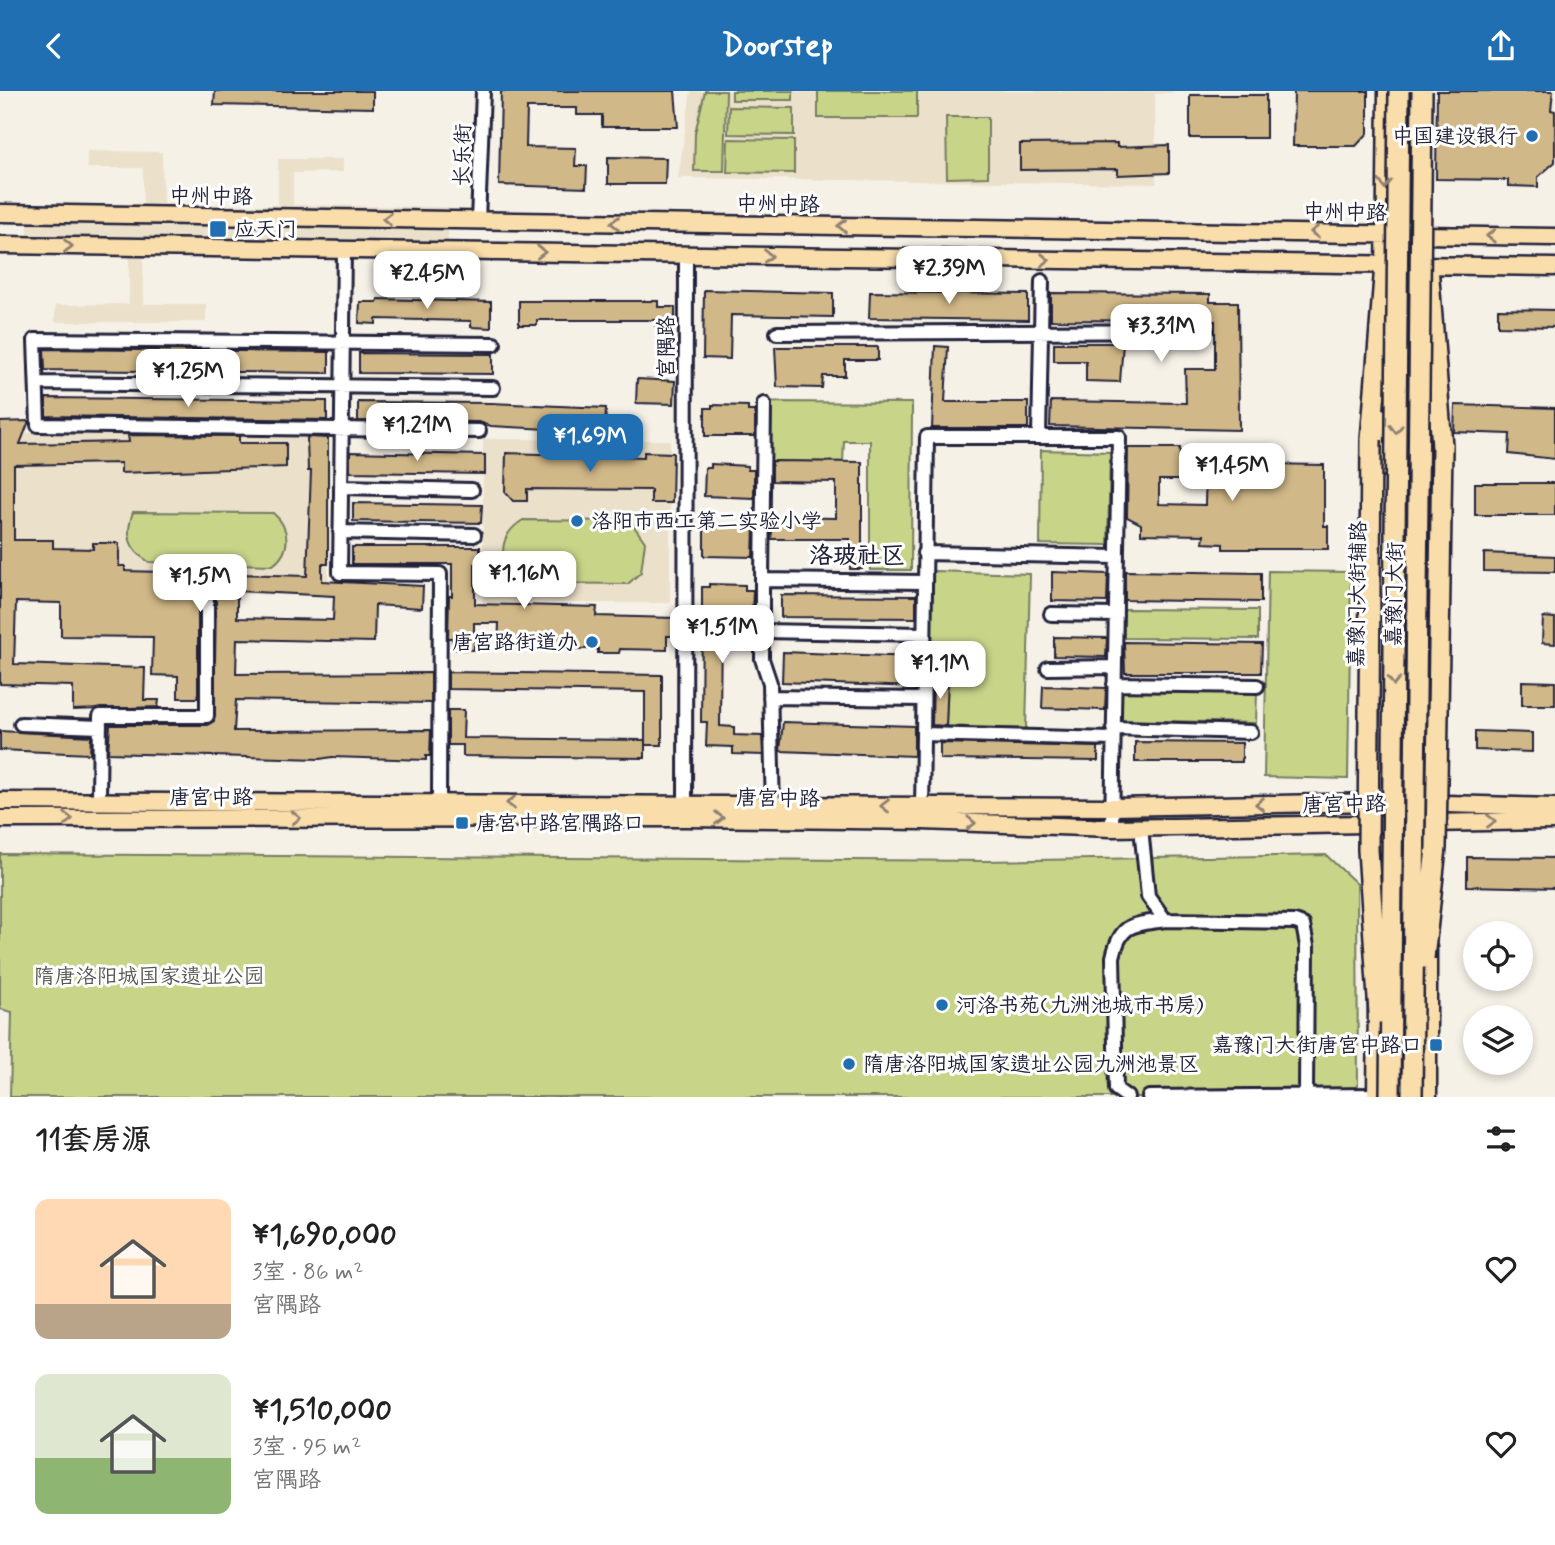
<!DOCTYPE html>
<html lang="zh">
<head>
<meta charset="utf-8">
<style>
  body { margin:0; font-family:Mynerve,"LXGW WenKai TC",sans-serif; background:#f6f6f6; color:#222; height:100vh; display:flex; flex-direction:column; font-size:26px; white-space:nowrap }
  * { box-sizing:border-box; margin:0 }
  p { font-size:23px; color:#767676 }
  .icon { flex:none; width:38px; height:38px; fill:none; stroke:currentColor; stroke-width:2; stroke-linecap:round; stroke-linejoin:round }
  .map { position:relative; height:1006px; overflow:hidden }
  .sheet { display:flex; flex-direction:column; background:#fff; flex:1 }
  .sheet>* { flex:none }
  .controls { position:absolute; left:1463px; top:830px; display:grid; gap:14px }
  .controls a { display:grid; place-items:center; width:70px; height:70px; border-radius:50%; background:#fff; box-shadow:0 4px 10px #0003; font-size:35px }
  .price { position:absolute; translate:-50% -60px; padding:0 16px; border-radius:14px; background:#fff; color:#222; font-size:23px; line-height:46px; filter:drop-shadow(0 2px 4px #0008) }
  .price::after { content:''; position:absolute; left:50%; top:42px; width:21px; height:16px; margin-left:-10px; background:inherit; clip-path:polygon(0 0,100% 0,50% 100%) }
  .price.on { background:#1f6fb2; color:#fff }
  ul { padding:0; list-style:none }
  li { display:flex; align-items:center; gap:21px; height:175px; padding:0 35px }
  li span { display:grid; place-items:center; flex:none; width:196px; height:140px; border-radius:14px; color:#555 }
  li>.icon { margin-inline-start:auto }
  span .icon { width:84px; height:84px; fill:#fffc; stroke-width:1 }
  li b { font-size:30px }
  h2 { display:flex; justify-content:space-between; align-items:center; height:84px; padding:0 35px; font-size:30px }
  header { display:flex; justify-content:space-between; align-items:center; height:91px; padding:0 35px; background:#1f6fb2; color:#fff; font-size:32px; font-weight:800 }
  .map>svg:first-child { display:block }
  .built { fill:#ebe0ca }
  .green { fill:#c8d589; stroke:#757c62; stroke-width:2 }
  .building { fill:#d1b888; stroke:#22223b; stroke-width:2; fill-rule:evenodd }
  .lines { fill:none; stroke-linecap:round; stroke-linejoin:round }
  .minor-casing { stroke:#22223b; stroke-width:18 }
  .major-casing { stroke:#22223b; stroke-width:21 }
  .highway-casing { stroke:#22223b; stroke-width:24 }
  .minor { stroke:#fff; stroke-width:12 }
  .major { stroke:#f9ddab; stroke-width:16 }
  .highway { stroke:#f9ddab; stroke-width:19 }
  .highway-bridge-casing { stroke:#22223b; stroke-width:24; stroke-linecap:butt }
  .highway-bridge { stroke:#f9ddab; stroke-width:19 }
  .oneway { stroke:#8e8073 }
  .poi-dot { fill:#1f6fb2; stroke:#fff; stroke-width:2.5 }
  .labels { text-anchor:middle; stroke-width:6; stroke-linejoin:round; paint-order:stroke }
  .poi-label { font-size:21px; fill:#22223b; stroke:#fff; text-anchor:start }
  .street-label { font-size:21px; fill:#22223b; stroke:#fff }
  .park-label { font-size:21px; fill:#545852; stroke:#fff }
  .quarter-label { font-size:24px; font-weight:bold; fill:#22223b; stroke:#fff }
</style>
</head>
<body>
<header><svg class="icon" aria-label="back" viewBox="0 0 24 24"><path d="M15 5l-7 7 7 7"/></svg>Doorstep<svg class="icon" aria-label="share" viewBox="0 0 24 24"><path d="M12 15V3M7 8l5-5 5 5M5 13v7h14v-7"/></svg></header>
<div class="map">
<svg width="1555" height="1006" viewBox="0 0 1555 1006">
  <rect width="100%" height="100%" fill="#f6f1e7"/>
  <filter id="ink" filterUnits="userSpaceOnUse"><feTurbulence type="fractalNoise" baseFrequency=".0143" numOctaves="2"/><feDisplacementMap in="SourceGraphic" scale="14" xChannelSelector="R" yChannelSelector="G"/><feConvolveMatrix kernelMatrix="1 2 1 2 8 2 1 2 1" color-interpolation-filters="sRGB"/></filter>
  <g filter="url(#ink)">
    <path class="built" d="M 691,0 L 1190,0 L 1155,3 L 1156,93 L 678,87 Z
      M 87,60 L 162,61 L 163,113 L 278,114 L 278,68 L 343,68 L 343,81 L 293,82 L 293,114 L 448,116 L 448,154 L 143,152 L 144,213 L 206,213 L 206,231 L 55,231 L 55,214 L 129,213 L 129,152 L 28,151 L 28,112 L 143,113 L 143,77 L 87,77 Z
      M 0,342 L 328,343 L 328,505 L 0,497 Z
      M 483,348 L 670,349 L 670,512 L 483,512 Z"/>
    <path class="green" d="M 705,0 L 726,0 L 724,80 L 694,80 L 695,42 Z
      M 732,0 L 793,0 L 793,9 L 732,9 Z
      M 818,0 L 917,0 L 917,27 L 818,27 Z
      M 729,16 L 794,17 L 794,44 L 728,43 Z
      M 946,26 L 988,26 L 988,86 L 947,87 Z
      M 728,48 L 794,49 L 794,82 L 727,81 Z
      M 771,311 L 912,312 L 911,479 L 870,479 L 870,350 L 844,350 L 843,371 L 771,370 Z
      M 1041,359 L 1110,361 L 1108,454 L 1040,453 Z
      M 133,421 L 273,422 C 290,436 292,460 273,474 L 149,471 C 128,458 125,444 133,421 Z
      M 523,429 L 626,430 L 633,434 L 645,451 L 641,481 L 628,493 L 523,492 C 496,475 497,445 523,429 Z
      M 933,480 L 1030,483 L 1026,638 L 946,635 L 948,586 L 930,585 Z
      M 1268,480 L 1351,481 L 1348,688 L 1264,686 Z
      M 1124,518 L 1258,519 L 1258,548 L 1124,547 Z
      M 1120,599 L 1257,602 L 1256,632 L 1120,629 Z
      M 0,763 L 986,770 L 1326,764 L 1357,793 L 1358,1006 L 10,1006 L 12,921 L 0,918 Z"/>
    <path class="building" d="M 215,0 L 373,0 L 373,17 L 214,14 Z
      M 501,0 L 675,0 L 678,36 L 602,36 L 602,24 L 577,24 L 577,17 L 527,17 L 526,56 L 576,57 L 575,75 L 587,75 L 586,97 L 499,94 Z
      M 1294,0 L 1368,0 L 1368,42 L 1356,55 L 1293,55 Z
      M 1437,0 L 1553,0 L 1551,19 L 1555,20 L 1555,71 L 1538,86 L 1538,96 L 1508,95 L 1508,89 L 1436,88 Z
      M 1190,4 L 1266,4 L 1266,47 L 1190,47 Z
      M 1117,52 L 1117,56 L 1169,54 L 1169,82 L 1118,84 L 1118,78 L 1020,79 L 1020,53 Z
      M 608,66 L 666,67 L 665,93 L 608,93 Z
      M 704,199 L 833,202 L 833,226 L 731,224 L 730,268 L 703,267 Z
      M 870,201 L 1028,203 L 1028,229 L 869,227 Z
      M 1051,202 L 1210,203 L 1210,211 L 1238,211 L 1239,339 L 1050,335 L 1051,310 L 1186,312 L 1185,278 L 1215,278 L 1215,230 L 1051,229 Z
      M 378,208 L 491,211 L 491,237 L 471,236 L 471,230 L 376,228 L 376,233 L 359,232 L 360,211 L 377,211 Z
      M 519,210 L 658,210 L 658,216 L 675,216 L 675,235 L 655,235 L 655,229 L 537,229 L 537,234 L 519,234 Z
      M 1498,218 L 1555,219 L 1555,236 L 1498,235 Z
      M 1054,252 L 1123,252 L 1120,291 L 1086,290 L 1086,270 L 1054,270 Z
      M 935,255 L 948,256 L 945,311 L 1028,311 L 1028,337 L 932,337 Z
      M 775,256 L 878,256 L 878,269 L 845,269 L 845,285 L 823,285 L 822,297 L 777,296 Z
      M 44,258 L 329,261 L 329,282 L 45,279 Z
      M 359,262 L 493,263 L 493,283 L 359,282 Z
      M 637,288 L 675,290 L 674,313 L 636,312 Z
      M 46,307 L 327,310 L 327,329 L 46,325 Z
      M 358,311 L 491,312 L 606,317 L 605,341 L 491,335 L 479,331 L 358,330 Z
      M 712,314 L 748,315 L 748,320 L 755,320 L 755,345 L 705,345 L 705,317 L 712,317 Z
      M 1455,314 L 1555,317 L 1555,368 L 1509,363 L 1510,343 L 1454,341 Z
      M 29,330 L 20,353 L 129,351 L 128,344 L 239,345 L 239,352 L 286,352 L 286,376 L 121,382 L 121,372 L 14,374 L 14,449 L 53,449 L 53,457 L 93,458 L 93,452 L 119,452 L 119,475 L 125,475 L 125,480 L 307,485 L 311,380 L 308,380 L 307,346 L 328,347 L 328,473 L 322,473 L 322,490 L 423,495 L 422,517 L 375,514 L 374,551 L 237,548 L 236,583 L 431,582 L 431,612 L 236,609 L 234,640 L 431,639 L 430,665 L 426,665 L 426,669 L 332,666 L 320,668 L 108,662 L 110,634 L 207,634 L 214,630 L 216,510 L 208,501 L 202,503 L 198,510 L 198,607 L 178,607 L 178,585 L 152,584 L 153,546 L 61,545 L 61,512 L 16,511 L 14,573 L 145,577 L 144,609 L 159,609 L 158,616 L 73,619 L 73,595 L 0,593 L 0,331 ZM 237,500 L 334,505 L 333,529 L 237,527 Z
      M 1128,357 L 1180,357 L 1179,389 L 1159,389 L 1159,413 L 1205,414 L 1206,372 L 1324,374 L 1324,435 L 1328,435 L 1328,458 L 1223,458 L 1223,453 L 1203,452 L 1204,444 L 1141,443 L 1141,433 L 1127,426 Z
      M 350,361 L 485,364 L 485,383 L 350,381 Z
      M 644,361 L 673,362 L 672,412 L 651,412 L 651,399 L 527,398 L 527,410 L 513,410 L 505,401 L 506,362 L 644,366 Z
      M 772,370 L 862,371 L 862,478 L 850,478 L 850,448 L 771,448 L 774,426 L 836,427 L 836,391 L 772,390 Z
      M 711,373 L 748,375 L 748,379 L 754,379 L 754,407 L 704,405 L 705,377 L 711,377 Z
      M 1475,392 L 1555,392 L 1555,424 L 1475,424 Z
      M 353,412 L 482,414 L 481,432 L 353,430 Z
      M 709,433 L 749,434 L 749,437 L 754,437 L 753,466 L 704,465 L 704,436 L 709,436 Z
      M 352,456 L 480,456 L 480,473 L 475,473 L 475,513 L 597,516 L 596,525 L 677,527 L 677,545 L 667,545 L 667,559 L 620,558 L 619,562 L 598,562 L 598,558 L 498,557 L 499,532 L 474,532 L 474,559 L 452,558 L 452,547 L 448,547 L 449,505 L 452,505 L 452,473 L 352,473 Z
      M 1484,462 L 1555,465 L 1555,481 L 1484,480 Z
      M 1125,480 L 1261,482 L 1261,511 L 1125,509 Z
      M 1052,481 L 1108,483 L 1107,511 L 1052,510 Z
      M 709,493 L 745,494 L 745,499 L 753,499 L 752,524 L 721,524 L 720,635 L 734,636 L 734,644 L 762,645 L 763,664 L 733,663 L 733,656 L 706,655 L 707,631 L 701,631 L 702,527 L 702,496 L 709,496 Z
      M 781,504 L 916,505 L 916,527 L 781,526 Z
      M 1543,526 L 1555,527 L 1555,553 L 1542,552 Z
      M 1054,546 L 1107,547 L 1106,566 L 1054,565 Z
      M 1124,551 L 1262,553 L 1261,582 L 1125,582 Z
      M 783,561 L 915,566 L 915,596 L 782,591 Z
      M 448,581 L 662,584 L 662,654 L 645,654 L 645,601 L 448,598 Z
      M 933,586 L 948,586 L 946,635 L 932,634 Z
      M 1522,590 L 1555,591 L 1555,614 L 1522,614 Z
      M 1043,595 L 1106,597 L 1105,619 L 1042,617 Z
      M 448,619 L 464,619 L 463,647 L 645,649 L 645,667 L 463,665 L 463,654 L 448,654 Z
      M 783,631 L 914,635 L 914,665 L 780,660 Z
      M 0,640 L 91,645 L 90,663 L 0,659 Z
      M 1475,640 L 1532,642 L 1532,661 L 1475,659 Z
      M 1135,651 L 1242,652 L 1242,671 L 1135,671 Z
      M 940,652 L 1098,656 L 1098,670 L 940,668 Z
      M 1467,766 L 1555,767 L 1555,797 L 1467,795 Z"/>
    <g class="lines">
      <defs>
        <path id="minor" d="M 478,130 L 483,0
          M 344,158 L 340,482 L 440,483 L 439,711
          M 777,242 L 1205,240
          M 37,292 L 493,297
          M 479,340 L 38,334 L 35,249 L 494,253
          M 1039,346 L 1042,190
          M 341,396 L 472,399
          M 340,441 L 474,444
          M 924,462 L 1117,466
          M 762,489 L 764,313
          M 1051,523 L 1116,524
          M 762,540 L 923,543
          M 1048,577 L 1114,576
          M 1114,593 L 1257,595
          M 770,606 L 923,608
          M 21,633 L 100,636
          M 1113,637 L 1251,641
          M 923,643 L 1113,648
          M 99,708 L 100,625 L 207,625 L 207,510
          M 773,721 L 770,592 L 762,568 L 762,489 L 924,491
          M 922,721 L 927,346 L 1119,346 L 1112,737
          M 685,723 L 686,164
          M 1141,737 L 1148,805 L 1165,829 L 1295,831 L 1303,834 L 1307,855 L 1306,1003
          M 1127,1006 L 1116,998 L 1113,866 C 1121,831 1133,834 1165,829
          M 1149,1006 L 1376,1004"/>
        <path id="major" d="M 0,122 L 1555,146
          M 0,154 L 1555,176
          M 1385,185 L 1387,0
          M 1428,373 L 1429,621
          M 1380,377 L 1381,326
          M 0,710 L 1112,716 L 1377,711 L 1555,716
          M 0,728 L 685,727 L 922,730 L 1112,737 L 1555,730
          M 1376,1006 L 1377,910
          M 1428,1006 L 1428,856"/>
        <path id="highway" d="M 1428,175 L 1442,355
          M 1371,349 L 1385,174"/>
      </defs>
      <use href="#minor" class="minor-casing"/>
      <use href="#major" class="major-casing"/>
      <use href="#highway" class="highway-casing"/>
      <use href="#minor" class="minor"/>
      <use href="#major" class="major"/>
      <use href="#highway" class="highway"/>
      <defs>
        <path id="highway-bridge" d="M 1371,349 L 1368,759 L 1379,922
          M 1424,867 L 1436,757 L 1442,355
          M 1390,1006 L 1399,0
          M 1412,1006 L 1422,0"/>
      </defs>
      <use href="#highway-bridge" class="highway-bridge-casing"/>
      <use href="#highway-bridge" class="highway-bridge"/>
    </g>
    <defs><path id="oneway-chevron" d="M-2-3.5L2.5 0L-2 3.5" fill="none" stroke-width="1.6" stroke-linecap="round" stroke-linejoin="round" transform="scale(1.75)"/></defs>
    <g class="oneway">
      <use href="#oneway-chevron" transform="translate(1385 93) rotate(92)"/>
      <use href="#oneway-chevron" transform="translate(387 128) rotate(-179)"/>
      <use href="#oneway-chevron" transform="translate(615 132) rotate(-179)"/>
      <use href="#oneway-chevron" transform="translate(842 135) rotate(-179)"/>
      <use href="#oneway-chevron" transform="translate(1315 141) rotate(-179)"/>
      <use href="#oneway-chevron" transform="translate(1491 145) rotate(-179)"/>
      <use href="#oneway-chevron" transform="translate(68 155) rotate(1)"/>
      <use href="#oneway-chevron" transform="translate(541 161) rotate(1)"/>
      <use href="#oneway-chevron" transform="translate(768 165) rotate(1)"/>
      <use href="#oneway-chevron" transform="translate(1045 169) rotate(1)"/>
      <use href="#oneway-chevron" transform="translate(1396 338) rotate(91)"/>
      <use href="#oneway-chevron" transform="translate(1394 590) rotate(91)"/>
      <use href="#oneway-chevron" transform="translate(511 712) rotate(-180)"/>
      <use href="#oneway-chevron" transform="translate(1260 713) rotate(179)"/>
      <use href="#oneway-chevron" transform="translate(885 715) rotate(-180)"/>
      <use href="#oneway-chevron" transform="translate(296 727)"/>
      <use href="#oneway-chevron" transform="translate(719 727) rotate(1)"/>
      <use href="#oneway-chevron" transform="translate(68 728)"/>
      <use href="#oneway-chevron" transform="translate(1491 730)"/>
      <use href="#oneway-chevron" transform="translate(971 732) rotate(2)"/>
    </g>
  </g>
  <g class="poi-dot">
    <circle cx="1532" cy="45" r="7"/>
    <rect x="209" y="129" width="18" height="18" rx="3.5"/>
    <circle cx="577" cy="430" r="7"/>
    <circle cx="592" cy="551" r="7"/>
    <rect x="455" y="725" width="14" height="14" rx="3.5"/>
    <circle cx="942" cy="914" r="7"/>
    <rect x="1429" y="947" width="14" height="14" rx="3.5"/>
    <circle cx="849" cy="973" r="7"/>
  </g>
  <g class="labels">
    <g class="poi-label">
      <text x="1518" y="52" text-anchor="end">中国建设银行</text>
      <text x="234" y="145">应天门</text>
      <text x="591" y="437">洛阳市西工第二实验小学</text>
      <text x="578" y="558" text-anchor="end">唐宫路街道办</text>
      <text x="476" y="739">唐宫中路宫隅路口</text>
      <text x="956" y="921">河洛书苑(九洲池城市书房)</text>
      <text x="1422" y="961" text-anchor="end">嘉豫门大街唐宫中路口</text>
      <text x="863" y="980">隋唐洛阳城国家遗址公园九洲池景区</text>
    </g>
    <g class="street-label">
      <text transform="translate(462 64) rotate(-88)" y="7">长乐街</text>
      <text transform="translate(211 105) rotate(1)" y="7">中州中路</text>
      <text transform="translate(778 113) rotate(1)" y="7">中州中路</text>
      <text transform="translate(1345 121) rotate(1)" y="7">中州中路</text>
      <text transform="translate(666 256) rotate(-90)" y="7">宫隅路</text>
      <text transform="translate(1357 503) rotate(-89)" y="7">嘉豫门大街辅路</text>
      <text transform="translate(1394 503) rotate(-89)" y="7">嘉豫门大街</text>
      <text x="211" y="713">唐宫中路</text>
      <text transform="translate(778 707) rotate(1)" y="7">唐宫中路</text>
      <text transform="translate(1344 713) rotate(-1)" y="7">唐宫中路</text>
    </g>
    <g class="park-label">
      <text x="149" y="892">隋唐洛阳城国家遗址公园</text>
    </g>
    <g class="quarter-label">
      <text x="857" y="472">洛玻社区</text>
    </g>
  </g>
</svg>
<div class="controls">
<a><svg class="icon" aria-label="locate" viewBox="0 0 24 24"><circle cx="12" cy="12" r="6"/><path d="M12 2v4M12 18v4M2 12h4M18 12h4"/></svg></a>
<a><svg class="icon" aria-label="layers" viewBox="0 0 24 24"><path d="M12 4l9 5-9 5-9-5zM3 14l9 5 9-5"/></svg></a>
</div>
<b class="price" style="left:949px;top:215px">¥2.39M</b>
<b class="price" style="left:427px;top:220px">¥2.45M</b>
<b class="price" style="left:1161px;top:273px">¥3.31M</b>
<b class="price" style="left:188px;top:318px">¥1.25M</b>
<b class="price" style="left:417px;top:372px">¥1.21M</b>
<b class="price on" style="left:590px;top:383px">¥1.69M</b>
<b class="price" style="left:1232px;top:412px">¥1.45M</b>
<b class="price" style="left:524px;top:520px">¥1.16M</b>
<b class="price" style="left:200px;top:523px">¥1.5M</b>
<b class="price" style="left:722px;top:574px">¥1.51M</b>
<b class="price" style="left:940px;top:610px">¥1.1M</b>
</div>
<section class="sheet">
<h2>11套房源<svg class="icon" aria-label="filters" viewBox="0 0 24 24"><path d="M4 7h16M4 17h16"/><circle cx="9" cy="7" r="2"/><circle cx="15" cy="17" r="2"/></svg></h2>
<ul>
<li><span style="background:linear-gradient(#ffd9b3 75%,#b9a48a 0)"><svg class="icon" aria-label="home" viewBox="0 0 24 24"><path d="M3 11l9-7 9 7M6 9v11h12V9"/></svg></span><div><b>¥1,690,000</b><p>3室 · 86 m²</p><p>宫隅路</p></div><svg class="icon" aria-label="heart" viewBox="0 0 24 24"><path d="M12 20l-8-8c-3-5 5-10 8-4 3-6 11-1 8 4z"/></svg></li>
<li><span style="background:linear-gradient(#dfe7d0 60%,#8fb573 0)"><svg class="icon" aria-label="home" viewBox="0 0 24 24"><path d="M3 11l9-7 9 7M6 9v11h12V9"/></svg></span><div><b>¥1,510,000</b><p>3室 · 95 m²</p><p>宫隅路</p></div><svg class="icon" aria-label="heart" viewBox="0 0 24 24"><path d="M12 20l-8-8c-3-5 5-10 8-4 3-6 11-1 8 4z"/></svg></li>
</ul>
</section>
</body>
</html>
